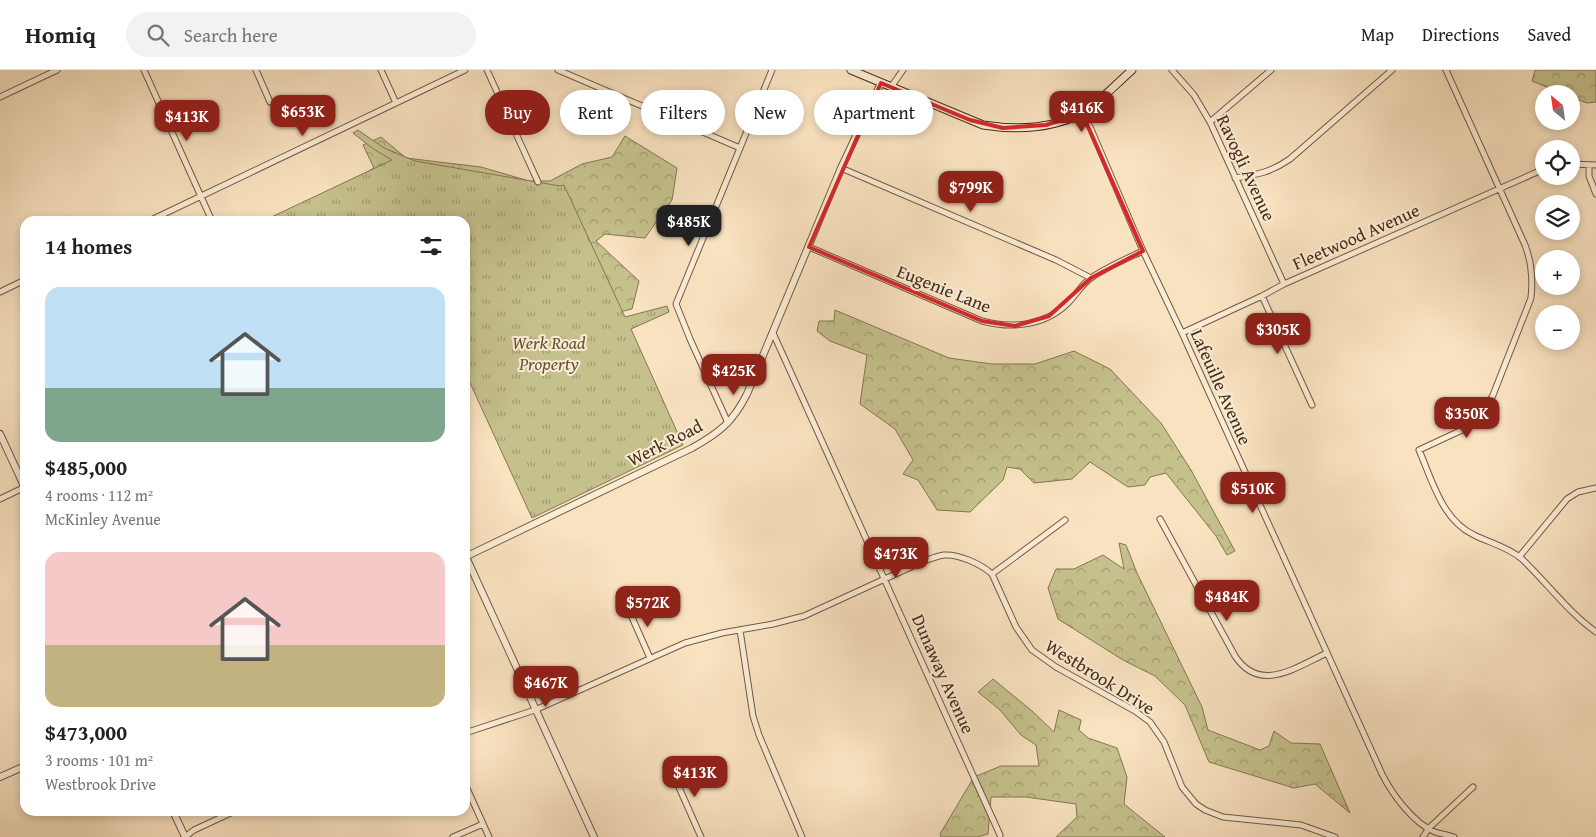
<!DOCTYPE html>
<html lang="en">
<head>
<meta charset="utf-8">
<style>
  body { margin:0; font-family:"Gentium Book Plus",serif; background:#f2f2f2; color:#222; height:100vh; display:flex; flex-direction:column; font-size:19px; white-space:nowrap }
  * { box-sizing:border-box; margin:0 }
  p { font-size:16px; color:#767676 }
  .icon { flex:none; width:28px; height:28px; fill:none; stroke:currentColor; stroke-width:2; stroke-linecap:round; stroke-linejoin:round }
  .map { position:relative; flex:1; overflow:hidden }
  .side { position:absolute; left:20px; top:146px; width:450px; height:600px; display:flex; flex-direction:column; background:#fff; border-radius:15px; box-shadow:0 2px 8px #0003 }
  .side>* { flex:none }
  .top-card { position:absolute; left:485px; top:20px; width:475px; height:45px; display:flex; gap:10px }
  .needle { width:32px; rotate:331deg }
  .controls { position:absolute; left:1535px; top:15px; display:grid; gap:10px }
  .controls a { display:grid; place-items:center; width:45px; height:45px; border-radius:50%; background:#fff; box-shadow:0 2px 8px #0003; font-size:25px }
  .price { position:absolute; translate:-50% -42px; padding:0 11px; border-radius:10px; background:#8f2418; color:#fff; font-size:16px; line-height:32px; filter:drop-shadow(0 1px 2px #0008) }
  .price::after { content:''; position:absolute; left:50%; top:30px; width:15px; height:11px; margin-left:-8px; background:inherit; clip-path:polygon(0 0,100% 0,50% 100%) }
  .price.selected { background:#222; color:#fff }
  ul { padding:0; list-style:none }
  li { display:grid; align-content:center; gap:10px; height:265px; padding:0 25px }
  li span { display:grid; place-items:center; height:155px; border-radius:15px; color:#555 }
  li>.icon { margin-inline-start:auto }
  span .icon { width:90px; height:90px; fill:#fffc; stroke-width:1 }
  li b { font-size:21px }
  h2 { display:flex; justify-content:space-between; align-items:center; height:60px; padding:0 25px; font-size:21px }
  .tag { padding:0 18px; border-radius:22px; background:#fff; box-shadow:0 2px 8px #0003; font-size:18px; line-height:45px }
  .tag.selected { background:#8f2418; color:#fff }
  header { display:flex; align-items:center; gap:30px; box-sizing:border-box; height:70px; padding:0 25px; background:#fff; border-bottom:1px solid #e0e0e0 }
  header strong { font-size:24px }
  nav { display:flex; gap:28px; margin-inline-start:auto; font-size:18px }
  .search { width:350px; height:45px; background:#f2f2f2; display:flex; align-items:center; gap:12px; box-sizing:border-box; padding:0 18px; border-radius:28px; color:#767676; font-size:19px }
  .map>svg:first-child { display:block }
  .forest { fill:url(#forest-crowns); stroke:#847651 }
  .park { fill:url(#park-tufts); stroke:#847651 }
  .lines { fill:none; stroke-linecap:round; stroke-linejoin:round }
  .minor-casing { stroke:#715a40; stroke-width:7 }
  .tertiary-casing { stroke:#715a40; stroke-width:8 }
  .secondary-casing { stroke:#442c15; stroke-width:9 }
  .minor { stroke:#fbecd6; stroke-width:5 }
  .tertiary { stroke:#fbecd6; stroke-width:6 }
  .secondary { stroke:#fbecd6; stroke-width:7 }
  .marked { fill:none; stroke:#d62828; stroke-width:4; stroke-linejoin:round }
  .labels { text-anchor:middle; stroke-width:4; stroke-linejoin:round; paint-order:stroke }
  .street-label { font-size:18px; fill:#442c15; stroke:#fbecd6 }
  .park-label { font-size:18px; font-style:italic; fill:#645133; stroke:#fbecd6 }
</style>
</head>
<body>
<header>
<strong>Homiq</strong>
<div class="search"><svg class="icon" aria-label="search" viewBox="0 0 24 24"><circle cx="10" cy="10" r="6"/><path d="M15 15l6 6"/></svg>Search here</div>
<nav><a>Map</a><a>Directions</a><a>Saved</a></nav>
</header>
<div class="map">
<svg width="1596" height="767" viewBox="0 0 1596 767">
  <defs>
    <pattern id="forest-crowns" width="20" height="18" patternUnits="userSpaceOnUse" patternTransform="scale(1.25)"><rect width="20" height="18" fill="#c5c18d"/><path d="M2 6a3 3 0 1 1 6 0M12 15a3 3 0 1 1 6 0" fill="none" stroke="#a29d72"/></pattern>
    <pattern id="park-tufts" width="24" height="20" patternUnits="userSpaceOnUse" patternTransform="scale(1.25)"><rect width="24" height="20" fill="#c5c18d"/><path d="M3 7l-1-3M5 7V3M7 7l1-3M15 17l-1-3M17 17v-4M19 17l1-3" fill="none" stroke="#a29d72"/></pattern>
  </defs>
  <rect width="100%" height="100%" fill="#f9e2c0"/>
  <filter id="stains"><feTurbulence type="fractalNoise" baseFrequency=".004" numOctaves="4"/><feColorMatrix values="0 0 0 0 .2 0 0 0 0 .09 0 0 0 0 .02 0 0 0 .5 -.17"/></filter>
  <radialGradient id="worn" r=".72"><stop offset=".6" stop-color="#630" stop-opacity="0"/><stop offset="1" stop-color="#630" stop-opacity=".3"/></radialGradient>
  <path class="forest" d="M 1535,0 L 1596,0 L 1596,32 L 1587,33 L 1571,27 L 1571,24 L 1564,24 L 1532,11 Z
    M 625,66 L 677,98 L 672,130 L 645,168 L 605,164 L 596,171 L 639,211 L 632,239 L 565,255 L 465,151 L 281,151 L 374,98 L 363,75 L 381,67 L 406,88 L 481,97 L 529,111 L 550,111 L 582,94 L 612,87 Z
    M 835,240 L 949,288 L 992,294 L 1035,294 L 1074,281 L 1110,299 L 1161,353 L 1191,400 L 1235,481 L 1227,485 L 1216,466 L 1166,403 L 1150,407 L 1145,415 L 1128,417 L 1090,392 L 1072,409 L 1034,413 L 1020,399 L 1007,397 L 1003,410 L 970,442 L 937,440 L 918,410 L 903,404 L 913,390 L 895,359 L 860,334 L 867,285 L 830,271 L 817,261 L 819,251 L 834,251 Z
    M 1119,473 L 1126,475 L 1137,503 L 1202,637 L 1208,660 L 1260,680 L 1269,676 L 1274,661 L 1291,673 L 1320,674 L 1350,743 L 1315,714 L 1294,718 L 1209,692 L 1185,635 L 1155,606 L 1123,590 L 1058,549 L 1048,518 L 1056,499 L 1074,499 L 1103,485 L 1124,499 Z
    M 993,609 L 1032,641 L 1054,662 L 1059,640 L 1081,650 L 1079,660 L 1088,668 L 1117,678 L 1127,707 L 1124,734 L 1165,767 L 1056,767 L 1077,747 L 1076,734 L 1026,727 L 991,727 L 988,764 L 977,767 L 941,767 L 940,764 L 974,707 L 1001,696 L 1039,696 L 1036,675 L 1021,665 L 1000,640 L 978,622 Z"/>
  <path class="park" d="M 358,60 L 384,78 L 415,91 L 560,116 L 564,115 L 625,247 L 667,236 L 669,242 L 631,259 L 683,375 L 532,448 L 465,302 L 465,151 L 266,151 L 265,150 L 392,90 L 372,78 L 353,63 Z"/>
  <g class="lines">
    <defs>
      <path id="minor" d="M 144,0 L 212,151
        M 256,0 L 270,32
        M 381,0 L 396,33
        M 487,0 L 538,112
        M 558,0 L 740,78
        M 1172,0 L 1194,25 L 1210,52 L 1284,214
        M 1446,0 L 1525,175 C 1532,193 1533,209 1531,228 L 1493,325 L 1484,342 L 1472,354 L 1462,360 L 1419,380 C 1432,410 1442,450 1474,465 C 1490,473 1508,477 1522,489 C 1547,513 1568,542 1596,562
        M 891,17 L 903,0
        M 0,27 L 57,0
        M 1082,43 L 1091,59 L 1143,181 L 1182,263 L 1382,704 C 1392,724 1413,753 1435,762 C 1441,764 1448,765 1454,767
        M 1210,52 L 1271,0
        M 1571,94 L 1596,95
        M 1589,95 L 1589,106 L 1596,124
        M 841,98 L 1056,190 L 1091,208
        M 1235,108 C 1257,105 1271,102 1290,89 L 1392,0
        M 149,151 L 465,0
        M 809,177 L 982,251 C 1012,259 1045,256 1068,233 C 1076,225 1082,214 1091,208 C 1107,197 1126,189 1143,181
        M 0,222 L 25,210
        M 1262,226 L 1312,335
        M 773,263 L 1000,765
        M 1182,263 L 1262,226 L 1284,214 L 1544,99
        M 728,353 L 690,269 L 676,234 L 772,0
        M 0,429 L 25,417
        M 1160,449 L 1235,586 C 1260,624 1296,597 1327,583
        M 1519,487 L 1567,429 L 1578,422 L 1596,418
        M 992,504 L 1065,450
        M 627,536 L 650,588
        M 740,560 L 753,646 L 759,665 L 802,767
        M 465,663 L 535,640 L 685,573 L 722,563 L 773,554 L 804,546 L 924,491 C 930,489 937,486 944,485 C 959,484 981,494 992,504 L 1016,557 L 1032,580 L 1056,597 L 1135,641 L 1150,652 L 1164,672 L 1182,717 L 1196,734 L 1205,740 L 1223,747 L 1301,755 L 1335,767
        M 670,697 L 701,767
        M 465,714 L 489,767
        M 185,767 L 194,760 L 235,741
        M 453,767 L 483,754
        M 1423,767 L 1429,758 L 1473,717"/>
      <path id="tertiary" d="M 0,364 L 25,418
        M 465,487 L 692,378 C 719,363 733,352 747,324 L 841,98 L 881,13
        M 466,487 L 594,767
        M 0,707 L 25,696
        M 173,741 L 185,767"/>
      <path id="secondary" d="M 851,0 L 983,55 C 1015,60 1052,59 1082,43 C 1100,32 1116,14 1132,0"/>
    </defs>
    <use href="#minor" class="minor-casing"/>
    <use href="#tertiary" class="tertiary-casing"/>
    <use href="#secondary" class="secondary-casing"/>
    <use href="#minor" class="minor"/>
    <use href="#tertiary" class="tertiary"/>
    <use href="#secondary" class="secondary"/>
  </g>
  <path class="marked" d="M 881,13 L 970,50 L 1003,58 L 1046,55 L 1082,43 L 1143,181 L 1091,208 L 1049,246 L 1015,256 L 982,251 L 809,177 Z"/>
  <g class="labels">
    <g class="street-label">
      <text transform="translate(1246 98) rotate(65)" y="6">Ravogli Avenue</text>
      <text transform="translate(1356 167) rotate(-24)" y="6">Fleetwood Avenue</text>
      <text transform="translate(944 219) rotate(22)" y="6">Eugenie Lane</text>
      <text transform="translate(1221 317) rotate(66)" y="6">Lafeuille Avenue</text>
      <text transform="translate(665 373) rotate(-27)" y="6">Werk Road</text>
      <text transform="translate(943 604) rotate(66)" y="6">Dunaway Avenue</text>
      <text transform="translate(1100 607) rotate(32)" y="6">Westbrook Drive</text>
    </g>
    <g class="park-label">
      <text x="549" y="279">Werk Road<tspan x="549" dy="21">Property</tspan></text>
    </g>
  </g>
  <rect width="100%" height="100%" filter="url(#stains)"/>
  <rect width="100%" height="100%" fill="url(#worn)"/>
</svg>
<div class="controls">
<a><svg class="needle" viewBox="-14 -14 28 28"><path d="M0-13l5 13h-10z" fill="#e53935"/><path d="M0 13l5-13h-10z" fill="#767676"/></svg></a>
<a><svg class="icon" aria-label="locate" viewBox="0 0 24 24"><circle cx="12" cy="12" r="6"/><path d="M12 2v4M12 18v4M2 12h4M18 12h4"/></svg></a>
<a><svg class="icon" aria-label="layers" viewBox="0 0 24 24"><path d="M12 4l9 5-9 5-9-5zM3 14l9 5 9-5"/></svg></a>
<a>+</a>
<a>−</a>
</div>
<b class="price" style="left:1082px;top:63px">$416K</b>
<b class="price" style="left:303px;top:67px">$653K</b>
<b class="price" style="left:187px;top:72px">$413K</b>
<b class="price" style="left:971px;top:143px">$799K</b>
<b class="price selected" style="left:689px;top:177px">$485K</b>
<b class="price" style="left:1278px;top:285px">$305K</b>
<b class="price" style="left:734px;top:326px">$425K</b>
<b class="price" style="left:1467px;top:369px">$350K</b>
<b class="price" style="left:1253px;top:444px">$510K</b>
<b class="price" style="left:896px;top:509px">$473K</b>
<b class="price" style="left:1227px;top:552px">$484K</b>
<b class="price" style="left:648px;top:558px">$572K</b>
<b class="price" style="left:546px;top:638px">$467K</b>
<b class="price" style="left:695px;top:728px">$413K</b>
<div class="top-card">
<a class="tag selected">Buy</a>
<a class="tag">Rent</a>
<a class="tag">Filters</a>
<a class="tag">New</a>
<a class="tag">Apartment</a>
</div>
<section class="side">
<h2>14 homes<svg class="icon" aria-label="filters" viewBox="0 0 24 24"><path d="M4 7h16M4 17h16"/><circle cx="9" cy="7" r="2"/><circle cx="15" cy="17" r="2"/></svg></h2>
<ul>
<li><span style="background:linear-gradient(#bfe0f5 65%,#7fa58c 0)"><svg class="icon" aria-label="home" viewBox="0 0 24 24"><path d="M3 11l9-7 9 7M6 9v11h12V9"/></svg></span><div><b>$485,000</b><p>4 rooms · 112 m²</p><p>McKinley Avenue</p></div></li>
<li><span style="background:linear-gradient(#f6c9c9 60%,#c2b280 0)"><svg class="icon" aria-label="home" viewBox="0 0 24 24"><path d="M3 11l9-7 9 7M6 9v11h12V9"/></svg></span><div><b>$473,000</b><p>3 rooms · 101 m²</p><p>Westbrook Drive</p></div></li>
</ul>
</section>
</div>
</body>
</html>
